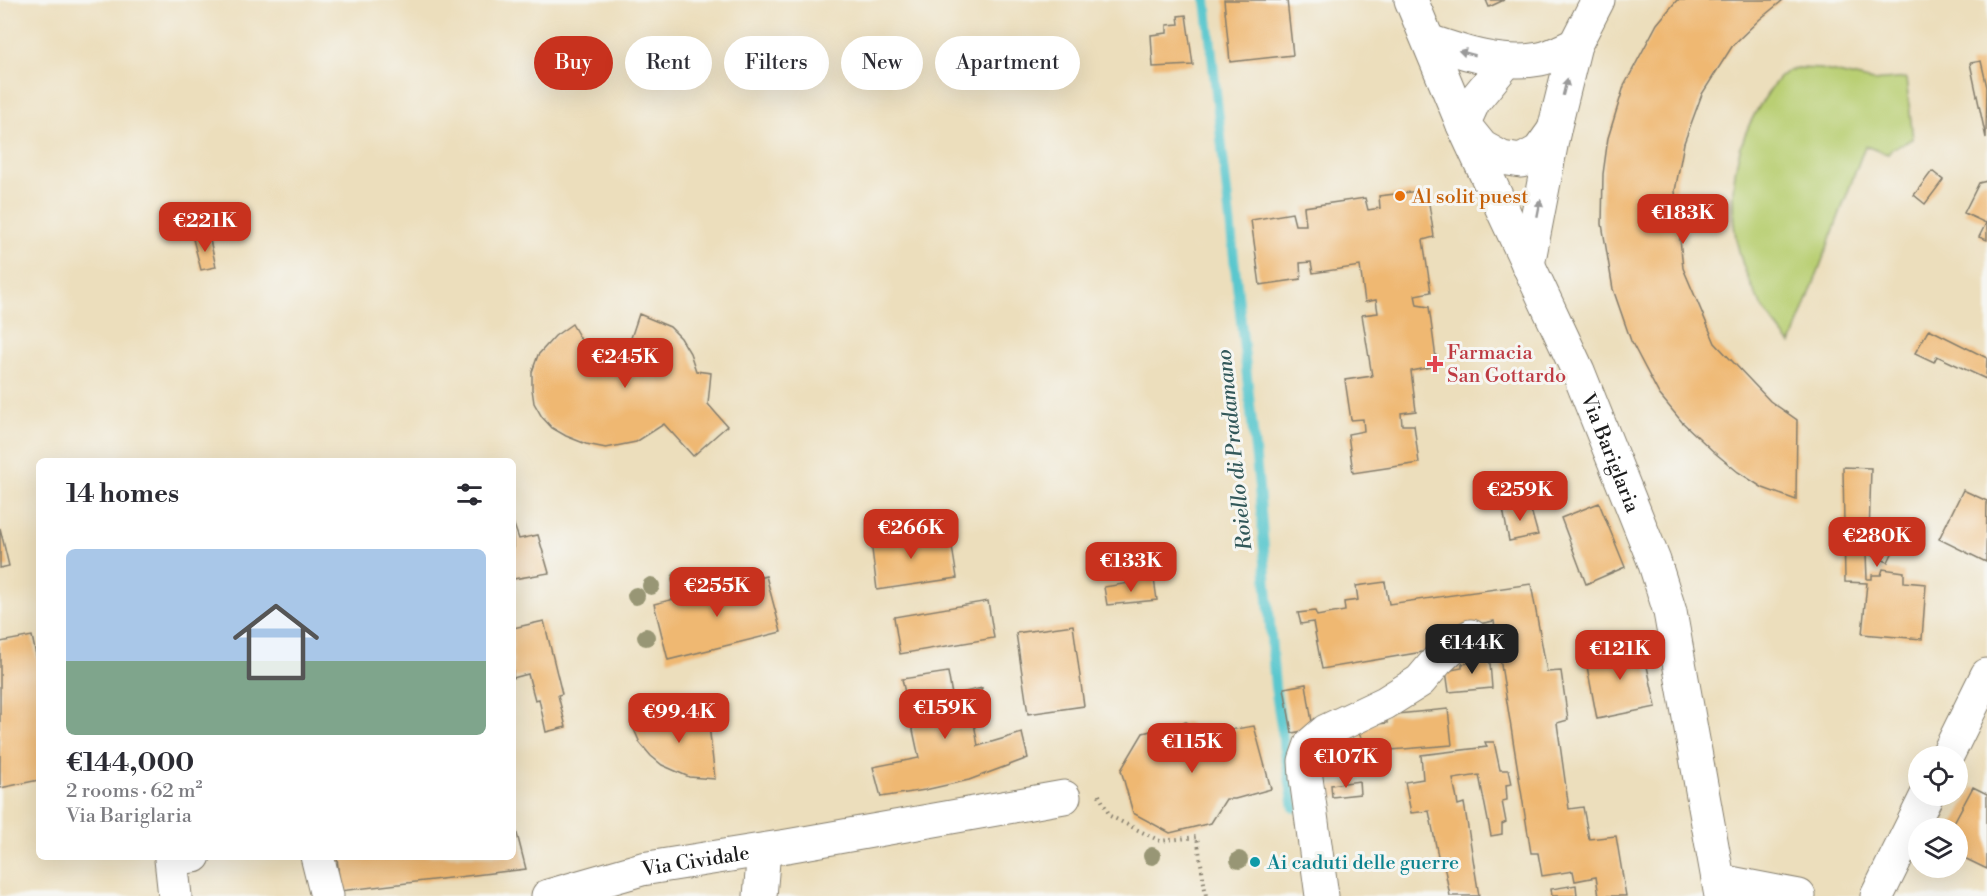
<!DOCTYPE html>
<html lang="en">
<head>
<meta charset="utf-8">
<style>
  body { margin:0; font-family:"Libre Bodoni",serif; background:#f2f2f3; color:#2b2b33; height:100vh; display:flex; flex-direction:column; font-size:22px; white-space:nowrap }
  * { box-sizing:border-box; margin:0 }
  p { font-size:20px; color:#7c7c81 }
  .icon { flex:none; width:33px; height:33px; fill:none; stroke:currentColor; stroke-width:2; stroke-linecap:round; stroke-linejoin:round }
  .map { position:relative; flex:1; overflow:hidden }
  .sheet { position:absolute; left:36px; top:458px; width:480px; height:402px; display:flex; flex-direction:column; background:#fff; border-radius:9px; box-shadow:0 6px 24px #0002 }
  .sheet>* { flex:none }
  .hud { position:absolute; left:534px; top:36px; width:570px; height:54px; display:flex; gap:12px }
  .tools { position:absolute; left:1908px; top:746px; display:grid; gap:12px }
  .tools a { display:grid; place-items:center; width:60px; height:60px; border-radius:50%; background:#fff; box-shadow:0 6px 24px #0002; font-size:30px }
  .price { position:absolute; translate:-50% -51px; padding:0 14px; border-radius:12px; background:#c8321e; color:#fff; font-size:20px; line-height:39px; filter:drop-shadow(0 2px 3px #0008) }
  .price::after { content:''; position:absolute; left:50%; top:36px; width:18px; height:14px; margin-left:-9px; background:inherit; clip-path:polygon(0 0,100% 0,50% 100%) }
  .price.current { background:#222; color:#fff }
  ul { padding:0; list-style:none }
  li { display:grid; align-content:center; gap:12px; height:318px; padding:0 30px }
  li+li { border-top:2px solid #e1e1e2 }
  li span { display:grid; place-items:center; height:186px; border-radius:9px; color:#555 }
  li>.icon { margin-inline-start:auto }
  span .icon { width:108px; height:108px; fill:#fffc; stroke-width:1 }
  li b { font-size:26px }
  h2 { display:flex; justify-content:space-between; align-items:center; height:72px; padding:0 30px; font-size:26px }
  .tag { padding:0 21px; border-radius:27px; background:#fff; box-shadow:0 6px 24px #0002; font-size:21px; line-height:54px }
  .tag.current { background:#c8321e; color:#fff }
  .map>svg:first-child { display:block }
  .green { fill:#b9cf73; stroke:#6a7648; stroke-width:1.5 }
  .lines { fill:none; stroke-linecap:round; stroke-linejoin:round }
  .stream { stroke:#5ac7ce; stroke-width:10 }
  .building { fill:#efb872 }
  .minor-casing { stroke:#847d6c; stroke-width:35 }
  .path { stroke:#847d6c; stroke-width:4; stroke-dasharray:1.5 4.5; stroke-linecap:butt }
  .minor { stroke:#fff; stroke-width:33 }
  .tree { fill:#989674 }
  .oneway { fill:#999 }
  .food-dot { fill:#e8710a; stroke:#f6f6f2; stroke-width:2 }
  .health-dot { fill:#e0444e; stroke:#f6f6f2; stroke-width:2 }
  .culture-dot { fill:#0f9aa8; stroke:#f6f6f2; stroke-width:2 }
  .labels { text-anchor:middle; stroke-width:6; stroke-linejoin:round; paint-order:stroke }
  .food-label { font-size:20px; fill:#c56008; stroke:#f6f6f2; text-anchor:start }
  .health-label { font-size:20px; fill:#be3a42; stroke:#f6f6f2; text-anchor:start }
  .street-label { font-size:20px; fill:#1c1c1c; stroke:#f6f6f2 }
  .culture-label { font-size:20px; fill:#0d838f; stroke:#f6f6f2; text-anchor:start }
  .water-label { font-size:21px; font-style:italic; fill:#32585a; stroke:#f6f6f2 }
</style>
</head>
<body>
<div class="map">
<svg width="1987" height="896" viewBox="0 0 1987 896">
  <rect width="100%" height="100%" fill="#f6f6f2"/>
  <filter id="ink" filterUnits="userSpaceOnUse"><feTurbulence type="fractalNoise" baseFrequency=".0167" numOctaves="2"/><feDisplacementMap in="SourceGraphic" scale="12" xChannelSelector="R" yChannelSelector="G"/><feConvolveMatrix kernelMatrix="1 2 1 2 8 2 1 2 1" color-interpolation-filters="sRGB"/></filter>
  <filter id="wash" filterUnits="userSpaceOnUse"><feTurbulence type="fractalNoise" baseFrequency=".008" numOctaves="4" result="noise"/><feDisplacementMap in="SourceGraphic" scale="24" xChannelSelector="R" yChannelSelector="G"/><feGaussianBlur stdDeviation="1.35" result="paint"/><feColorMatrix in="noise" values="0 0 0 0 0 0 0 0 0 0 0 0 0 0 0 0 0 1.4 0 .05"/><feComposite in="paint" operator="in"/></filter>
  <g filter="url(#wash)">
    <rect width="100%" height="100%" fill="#ecdebc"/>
    <path class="green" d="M 1797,68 L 1821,69 L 1873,81 L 1906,78 L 1913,139 L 1892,149 L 1888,154 L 1865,146 L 1791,344 C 1777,327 1763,311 1754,291 C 1724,232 1725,158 1762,102 C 1772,88 1779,71 1797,68 Z"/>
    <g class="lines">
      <path class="stream" d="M 1206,0 L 1259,487 L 1275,687 L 1294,808"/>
    </g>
    <g id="blocks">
      <path class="building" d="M 1224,0 L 1287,0 L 1293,55 L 1230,62 Z
        M 1486,0 L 1504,0 L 1489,7 Z
        M 1677,0 L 1783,0 L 1760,19 L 1733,45 L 1702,94 L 1684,143 L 1675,191 L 1683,268 L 1715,343 L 1770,401 L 1797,420 L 1796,500 L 1763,488 L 1738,472 L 1715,453 L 1682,422 L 1659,394 L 1631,341 L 1613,289 L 1602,224 L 1603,174 L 1608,138 L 1624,86 L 1657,24 Z
        M 1186,15 L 1193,65 L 1153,67 L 1151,35 L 1167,33 L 1167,25 L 1179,24 L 1178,16 Z
        M 1981,61 L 1987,87 L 1986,138 L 1970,63 Z
        M 1932,171 L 1943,180 L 1925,204 L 1914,195 Z
        M 1987,181 L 1987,240 L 1979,237 L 1986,223 L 1964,213 L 1979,183 Z
        M 1419,191 L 1421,197 L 1428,197 L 1434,237 L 1423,240 L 1431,292 L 1415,295 L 1417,305 L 1429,307 L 1437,366 L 1411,371 L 1416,411 L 1401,413 L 1402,425 L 1414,425 L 1419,463 L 1353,473 L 1348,434 L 1364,431 L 1363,419 L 1351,420 L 1345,380 L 1372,376 L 1362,315 L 1378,313 L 1376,300 L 1365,302 L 1360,266 L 1313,273 L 1311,262 L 1300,263 L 1301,279 L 1260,285 L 1251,220 L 1292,213 L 1295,225 L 1306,225 L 1304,207 L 1365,198 L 1368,210 L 1380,208 L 1379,196 Z
        M 209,235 L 216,267 L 201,270 L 193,239 Z
        M 639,314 L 670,327 L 681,338 L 690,353 L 696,371 L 711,373 L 708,404 L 727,426 L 693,456 L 664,424 L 636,442 L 606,448 L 586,444 L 566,436 L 552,428 L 542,417 L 534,403 L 532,389 L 532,372 L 538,355 L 555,336 L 572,324 L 584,345 L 608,340 L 630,341 Z
        M 1929,329 L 1987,358 L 1986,379 L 1937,356 L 1934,362 L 1915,353 Z
        M 1843,467 L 1871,468 L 1869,537 L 1895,547 L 1888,562 L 1866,553 L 1867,579 L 1872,579 L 1872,575 L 1881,575 L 1883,569 L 1904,572 L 1904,582 L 1926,584 L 1922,639 L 1862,634 L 1867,583 L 1845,582 Z
        M 1963,490 L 1987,501 L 1986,562 L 1939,539 Z
        M 1529,503 L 1538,535 L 1509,541 L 1503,509 Z
        M 1599,503 L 1625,567 L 1586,584 L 1561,518 Z
        M 513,522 L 519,539 L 538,535 L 549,573 L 513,579 Z
        M 0,528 L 9,566 L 0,568 Z
        M 902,529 L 904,542 L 950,534 L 957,578 L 877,590 L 870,533 Z
        M 766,576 L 781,632 L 668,660 L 654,604 Z
        M 1154,579 L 1157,600 L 1107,605 L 1104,587 Z
        M 1385,582 L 1389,604 L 1531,584 L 1547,672 L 1561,671 L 1568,720 L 1557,723 L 1569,809 L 1583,807 L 1589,839 L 1616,836 L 1626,896 L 1599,896 L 1596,877 L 1575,881 L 1573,871 L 1542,876 L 1538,853 L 1531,853 L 1494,621 L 1445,631 L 1446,648 L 1322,669 L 1313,622 L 1301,624 L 1298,613 L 1315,611 L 1317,616 L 1345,611 L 1344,602 L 1358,600 L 1356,586 Z
        M 988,601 L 994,638 L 900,654 L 894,617 Z
        M 544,621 L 562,694 L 558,695 L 566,727 L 546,732 L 539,699 L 535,700 L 528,674 L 513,678 L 513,628 Z
        M 1073,625 L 1084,706 L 1028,714 L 1016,633 Z
        M 32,636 L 39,669 L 39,780 L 0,788 L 0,642 Z
        M 1627,640 L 1630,650 L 1643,648 L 1656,707 L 1597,719 L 1585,656 L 1606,652 L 1606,643 Z
        M 1489,651 L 1492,688 L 1449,692 L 1446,671 L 1462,668 L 1462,664 L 1475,662 L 1474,653 Z
        M 948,672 L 952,695 L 982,688 L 974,723 L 978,746 L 1022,733 L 1028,758 L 969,780 L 925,790 L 881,797 L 873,767 L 919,758 L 902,679 Z
        M 1306,684 L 1313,729 L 1292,733 L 1284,688 Z
        M 682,709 L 688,717 L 691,713 L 706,719 L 704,724 L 709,725 L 715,779 L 689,777 L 662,765 L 651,756 L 640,743 L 633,727 Z
        M 1448,709 L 1452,745 L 1391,750 L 1391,746 L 1367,749 L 1355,726 L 1387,723 L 1387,715 Z
        M 1186,722 L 1211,736 L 1210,733 L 1254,726 L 1271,789 L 1235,799 L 1226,799 L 1211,823 L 1170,833 L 1133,813 L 1121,770 L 1143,733 Z
        M 1485,742 L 1494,742 L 1500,770 L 1509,770 L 1512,784 L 1506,785 L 1507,800 L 1502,801 L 1506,822 L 1502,824 L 1502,834 L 1491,836 L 1479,775 L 1453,779 L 1458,805 L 1464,803 L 1479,896 L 1450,896 L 1444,865 L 1440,866 L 1429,811 L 1411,813 L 1405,782 L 1423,779 L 1421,755 L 1487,747 Z
        M 1359,781 L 1360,794 L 1332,797 L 1331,785 Z
        M 1973,787 L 1987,794 L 1987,869 L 1958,855 L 1958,828 L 1951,828 Z
        M 513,818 L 526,869 L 340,891 L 337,856 L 513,856 Z
        M 1576,885 L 1577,896 L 1552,896 L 1551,889 Z"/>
    </g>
  </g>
  <g filter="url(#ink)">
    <use href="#blocks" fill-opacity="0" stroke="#847d6c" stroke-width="1.5"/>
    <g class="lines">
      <defs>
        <g id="minor">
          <path id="s1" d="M 1411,0 L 1463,125 L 1578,371 L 1654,561 L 1670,612 L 1721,896"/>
          <path d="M 1429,41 C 1464,53 1502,66 1540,59 C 1552,57 1564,49 1575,45"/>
          <path d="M 1463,125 L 1474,101 L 1506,62"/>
          <path d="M 1469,131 L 1482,147 L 1502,158 L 1521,161 L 1539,151 L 1554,130"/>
          <path d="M 1528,265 L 1554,130 L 1575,45 L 1598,0"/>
          <path d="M 1947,756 L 1987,675"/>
          <path d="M 317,856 L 327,896"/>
          <path d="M 1720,881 L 1799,896"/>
          <path d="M 175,896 L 171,859 L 194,856"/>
          <path id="s2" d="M 548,896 L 642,869 L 787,846 L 1064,797"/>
          <path d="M 760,896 L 764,850"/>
          <path d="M 1322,896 L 1306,778 L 1305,761 L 1311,744 L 1326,731 L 1385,703 L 1420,681 L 1437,661 L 1454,645 L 1471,636"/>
          <path d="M 1877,896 L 1927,795"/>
        </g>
      </defs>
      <use href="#minor" class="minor-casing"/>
      <path class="path" d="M 1099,795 L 1110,816 L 1160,841 L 1197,837 L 1206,896"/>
      <use href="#minor" class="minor"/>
    </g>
    <g class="tree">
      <circle cx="680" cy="579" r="9"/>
      <circle cx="651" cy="586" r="9"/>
      <circle cx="636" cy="596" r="9"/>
      <circle cx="646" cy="637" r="9"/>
      <circle cx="1152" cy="856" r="9"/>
      <circle cx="1239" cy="860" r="9"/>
    </g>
    <defs><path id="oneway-solid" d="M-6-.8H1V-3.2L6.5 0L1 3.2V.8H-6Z" transform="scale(1.5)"/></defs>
    <g class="oneway">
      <use href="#oneway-solid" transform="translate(1467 53) rotate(-165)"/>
      <use href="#oneway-solid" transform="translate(1565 87) rotate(-76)"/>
      <use href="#oneway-solid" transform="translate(1539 208) rotate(-79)"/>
    </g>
  </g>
  <circle class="food-dot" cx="1400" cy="196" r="6"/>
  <path class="health-dot" d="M1432 355h6v6h6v6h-6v6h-6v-6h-6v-6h6z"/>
  <circle class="culture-dot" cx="1255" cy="862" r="6"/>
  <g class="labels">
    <g class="food-label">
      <text x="1412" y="203">Al solit puest</text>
    </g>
    <g class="health-label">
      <text x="1447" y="359">Farmacia<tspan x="1447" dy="23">San Gottardo</tspan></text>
    </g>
    <g class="street-label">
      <text dy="7" stroke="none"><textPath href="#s1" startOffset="495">Via Bariglaria</textPath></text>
      <text dy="7" stroke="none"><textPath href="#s2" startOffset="152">Via Cividale</textPath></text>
    </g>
    <g class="culture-label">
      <text x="1267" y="869">Ai caduti delle guerre</text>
    </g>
    <g class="water-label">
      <text transform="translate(1234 450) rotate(-96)" y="7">Roiello di Pradamano</text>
    </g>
  </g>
</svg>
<div class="tools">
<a><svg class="icon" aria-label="locate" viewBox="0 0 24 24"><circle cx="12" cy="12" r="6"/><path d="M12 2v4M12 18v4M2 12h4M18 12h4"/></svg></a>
<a><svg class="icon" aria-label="layers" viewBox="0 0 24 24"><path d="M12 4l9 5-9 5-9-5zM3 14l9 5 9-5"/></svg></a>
</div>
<b class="price" style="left:1683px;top:245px">€183K</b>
<b class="price" style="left:205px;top:253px">€221K</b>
<b class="price" style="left:625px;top:389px">€245K</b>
<b class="price" style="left:1520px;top:522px">€259K</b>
<b class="price" style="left:911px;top:560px">€266K</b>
<b class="price" style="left:1877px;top:568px">€280K</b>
<b class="price" style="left:1131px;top:593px">€133K</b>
<b class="price" style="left:717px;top:618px">€255K</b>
<b class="price current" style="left:1472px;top:675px">€144K</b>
<b class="price" style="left:1620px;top:681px">€121K</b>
<b class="price" style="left:945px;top:740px">€159K</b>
<b class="price" style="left:679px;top:744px">€99.4K</b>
<b class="price" style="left:1192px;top:774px">€115K</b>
<b class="price" style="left:1346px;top:789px">€107K</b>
<div class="hud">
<a class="tag current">Buy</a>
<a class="tag">Rent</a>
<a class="tag">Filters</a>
<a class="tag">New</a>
<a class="tag">Apartment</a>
</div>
<section class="sheet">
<h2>14 homes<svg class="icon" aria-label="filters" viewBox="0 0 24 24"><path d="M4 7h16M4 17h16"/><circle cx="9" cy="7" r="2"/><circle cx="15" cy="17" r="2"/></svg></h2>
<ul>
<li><span style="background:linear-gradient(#a9c7e8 60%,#7fa58c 0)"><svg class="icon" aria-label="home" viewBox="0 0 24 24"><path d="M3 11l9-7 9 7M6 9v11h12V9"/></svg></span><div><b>€144,000</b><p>2 rooms · 62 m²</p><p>Via Bariglaria</p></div></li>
</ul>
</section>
</div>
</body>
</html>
